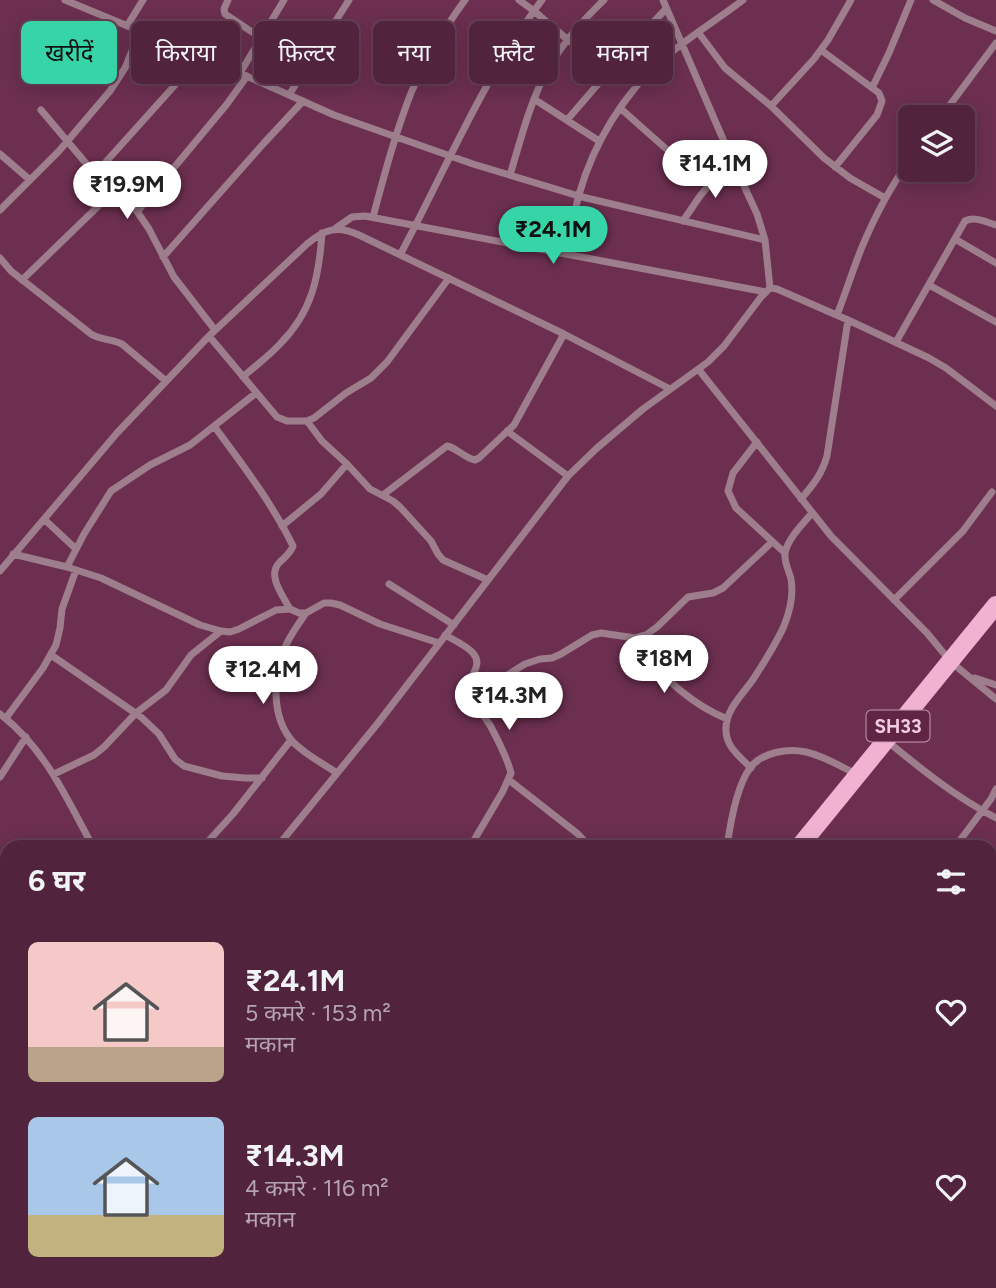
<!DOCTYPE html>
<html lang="hi">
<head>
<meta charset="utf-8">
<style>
  body { margin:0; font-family:Figtree,"Noto Sans Devanagari",sans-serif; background:#5b2f47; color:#f1f3f6; height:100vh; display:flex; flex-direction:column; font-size:26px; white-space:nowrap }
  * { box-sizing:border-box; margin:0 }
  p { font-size:23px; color:#b4a4af }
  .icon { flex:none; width:38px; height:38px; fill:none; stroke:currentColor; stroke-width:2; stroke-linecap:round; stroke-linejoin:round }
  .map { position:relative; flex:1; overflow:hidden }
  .panel { position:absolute; left:0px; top:840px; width:998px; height:448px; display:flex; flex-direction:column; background:#51233c; border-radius:21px 21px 0 0; box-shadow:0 4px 18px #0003,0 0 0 2px #674056 }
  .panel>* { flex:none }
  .guide { position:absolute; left:21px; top:21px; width:956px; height:63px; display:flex; gap:14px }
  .buttons { position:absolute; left:898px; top:105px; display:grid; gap:14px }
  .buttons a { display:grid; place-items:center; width:77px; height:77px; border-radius:10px; background:#51233c; box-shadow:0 4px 18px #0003,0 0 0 2px #674056; font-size:35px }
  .price { position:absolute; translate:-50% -60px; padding:0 16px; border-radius:24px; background:#fff; color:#222; font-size:23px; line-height:46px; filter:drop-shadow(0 2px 4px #0008) }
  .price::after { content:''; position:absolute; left:50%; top:42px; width:21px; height:16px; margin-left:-10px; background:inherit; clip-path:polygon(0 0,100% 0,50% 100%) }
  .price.on { background:#36d4a7; color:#111 }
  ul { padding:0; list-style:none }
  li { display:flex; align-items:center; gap:21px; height:175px; padding:0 28px }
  li span { display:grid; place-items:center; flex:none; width:196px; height:140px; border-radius:10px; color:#555 }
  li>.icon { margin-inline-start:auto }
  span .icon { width:84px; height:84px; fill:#fffc; stroke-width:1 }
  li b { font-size:30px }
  h2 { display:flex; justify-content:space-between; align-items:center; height:84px; padding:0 28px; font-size:30px }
  .tag { padding:0 24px; border-radius:10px; background:#51233c; box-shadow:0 4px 18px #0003,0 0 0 2px #674056; font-size:24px; line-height:63px }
  .tag.on { background:#36d4a7; color:#111 }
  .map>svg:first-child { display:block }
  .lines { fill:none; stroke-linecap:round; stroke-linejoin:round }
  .street { stroke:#9e7e8d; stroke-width:7 }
  .secondary { stroke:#cd9cb3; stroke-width:14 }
  .primary { stroke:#f1b2d1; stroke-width:18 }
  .labels { text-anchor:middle; stroke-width:5; stroke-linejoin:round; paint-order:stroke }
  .shield { fill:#602445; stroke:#c69aaf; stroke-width:2 }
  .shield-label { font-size:19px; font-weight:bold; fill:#f2ccdd }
</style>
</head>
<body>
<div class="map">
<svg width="996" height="1288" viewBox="0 0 996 1288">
  <rect width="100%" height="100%" fill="#6c2f50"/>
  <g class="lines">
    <path class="street" d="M 65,0 L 224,66 L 334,115 L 473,164 L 582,197 L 765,240
      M 228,0 L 224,9 L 225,14 L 261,38
      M 519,0 L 534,11 L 568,40 L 637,85
      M 663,0 L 732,160 L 757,214 L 765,240 L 770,288
      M 933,0 L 965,18 L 996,31
      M 127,26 L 143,0
      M 698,32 L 725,68 L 771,106 L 824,158 L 850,178 L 885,198
      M 821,50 L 879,93 L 882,101 L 877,115 L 835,167
      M 240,73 L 284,0
      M 872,88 L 889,53 L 911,0
      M 289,95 L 349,0
      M 534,99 L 599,141
      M 771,106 L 814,59 L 828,40 L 851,0
      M 620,108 L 708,186
      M 41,110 L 95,174 L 116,189 L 134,207 L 149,229 L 174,277 L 215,330
      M 941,117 L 996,43
      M 567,120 L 636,40 L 666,9
      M 0,154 L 30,180
      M 95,174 L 175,85 L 195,54
      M 510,175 C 521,139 530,101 549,67 C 563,43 584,19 604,0
      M 0,210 L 59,151 L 110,91 L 125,68 L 140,31
      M 137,212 L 227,104 L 247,76
      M 373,217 C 384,176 395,134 411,93 C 425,60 444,29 465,0
      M 683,221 L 700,196 L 708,186 L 735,167
      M 336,228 L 352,217 L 365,216 L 766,292
      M 955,239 L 996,263
      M 568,254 C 573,200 590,150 622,105 C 632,92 641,79 653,68 C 680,42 713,23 743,0
      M 400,255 C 446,169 483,78 542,0
      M 163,257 L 264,143 L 303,101
      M 0,258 L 11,271 L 91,334 C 100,340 112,339 122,344 L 166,381
      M 22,280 L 116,189
      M 929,285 L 996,322
      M 837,315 C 846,292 853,269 862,247 C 875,216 890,187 910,160
      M 209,336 L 277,417 L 287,421 L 307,421 L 314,418 L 346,393 L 371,378 L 387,362 L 449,278
      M 896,342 L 965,221 C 975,216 986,222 996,225
      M 699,370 L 831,536 L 927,633 L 951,662 L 996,699
      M 243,377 C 255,366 269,356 280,344 C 312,312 319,277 322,233
      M 307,421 L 322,441 L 347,464 L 370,489 L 393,501 L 400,507 L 431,541 L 438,554 L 443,560 L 488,580
      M 214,426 C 242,464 272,503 293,546 C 290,554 285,557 279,563 C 267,576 283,596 290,609
      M 507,431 L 568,476
      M 757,442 L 733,473 L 728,491 L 736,508 L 785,553
      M 383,495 L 447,446 C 457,448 464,458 475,460 L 479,458 L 514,425 L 564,334
      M 801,499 C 813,485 822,474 827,456 L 848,320
      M 44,519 L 76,549
      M 282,526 L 321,494 L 347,464
      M 13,554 L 67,567 L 101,578 L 200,625 L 221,631 L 230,632 L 239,629 L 276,610 L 290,609 L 299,613 L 306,613 L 324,603 L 331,603 L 340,605 L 380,624 L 439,643
      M 67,567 L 84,534 L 111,491 L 150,465 L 190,445 L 256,393
      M 0,571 L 117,433 L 209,336 L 307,244 C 325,229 337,225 359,235 L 564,334 L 670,389
      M 389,584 L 454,625
      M 894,600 L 963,531 L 992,492
      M 306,613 C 299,623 291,634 286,645 C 272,673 271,718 293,742 C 306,755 322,763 337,773
      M 445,635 C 454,640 467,646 473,653 C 484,666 468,676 469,689 C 471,703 485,716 491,727 C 499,742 507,757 511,773 L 503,791 L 470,847
      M 627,637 C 660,671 682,700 727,719
      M 51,655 L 141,717 L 159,734 L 175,759 L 184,766 L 222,776 L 245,778 L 262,778
      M 975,678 L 996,685
      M 472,697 L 525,664 L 540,659 L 552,658 L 561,654 L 592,635 L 601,633 L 635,638 L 646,635 L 657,627 L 688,597 L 713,593 L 723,588 L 772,542
      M 0,714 C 45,748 67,799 93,847
      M 6,718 L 43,668 L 56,645 L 60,628 L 62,609 L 76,570
      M 887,741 C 921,769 957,798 996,818
      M 751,768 C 739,756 725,746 726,728 C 726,709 744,693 754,678 C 765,661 776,644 784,626 C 790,611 794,596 791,579 C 789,571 784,562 785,553 C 788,538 803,524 812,513
      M 54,774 L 94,755 L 104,747 L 136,713 L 166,690 L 191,655 L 221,631
      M 0,777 L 26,737
      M 509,780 L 578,834 L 590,847
      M 203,847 L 233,814 L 291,740
      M 277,847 L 378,723 L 568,476 L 597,448 L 643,409 L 708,362 L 724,346 L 761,297 L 770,288 L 777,289 L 848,320 L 929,358 L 946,368 L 996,406
      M 727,847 C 730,825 737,786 750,768 C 762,752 788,748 806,752 C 824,756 840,766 856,774
      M 955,847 L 991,799 L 996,789
      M 0,886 L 7,890
      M 7,921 L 4,929 L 7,937
      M 990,1000 L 996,992
      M 990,1118 L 996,1111
      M 0,1141 L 7,1146
      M 0,1160 L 7,1148
      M 0,1223 L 7,1213
      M 0,1264 L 7,1253
      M 136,1281 L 146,1288
      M 181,1281 L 187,1288
      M 572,1281 L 572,1288
      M 661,1281 L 665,1288
      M 0,1287 L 1,1288
      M 329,1288 L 335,1281
      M 690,1288 L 694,1281
      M 753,1288 L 763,1281"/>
    <path class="secondary" d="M 990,1249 L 996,1244
      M 951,1288 L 958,1281"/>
    <path class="primary" d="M 799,847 L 996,605
      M 451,1288 L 457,1281"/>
  </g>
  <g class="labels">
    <rect class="shield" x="866.5" y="710.5" width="63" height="31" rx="5"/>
    <g class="shield-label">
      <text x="898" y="733">SH33</text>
    </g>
  </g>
</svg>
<div class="buttons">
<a><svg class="icon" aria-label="layers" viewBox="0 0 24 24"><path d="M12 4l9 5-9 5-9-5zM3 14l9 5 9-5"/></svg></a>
</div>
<b class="price" style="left:715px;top:200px">₹14.1M</b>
<b class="price" style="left:127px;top:221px">₹19.9M</b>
<b class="price on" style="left:553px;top:266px">₹24.1M</b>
<b class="price" style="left:664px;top:695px">₹18M</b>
<b class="price" style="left:263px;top:706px">₹12.4M</b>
<b class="price" style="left:509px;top:732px">₹14.3M</b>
<div class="guide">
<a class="tag on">खरीदें</a>
<a class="tag">किराया</a>
<a class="tag">फ़िल्टर</a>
<a class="tag">नया</a>
<a class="tag">फ़्लैट</a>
<a class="tag">मकान</a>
</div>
<section class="panel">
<h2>6 घर<svg class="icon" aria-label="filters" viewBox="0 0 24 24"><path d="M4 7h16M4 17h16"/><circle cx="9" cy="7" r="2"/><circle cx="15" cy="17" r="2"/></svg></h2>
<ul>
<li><span style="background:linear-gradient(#f6c9c9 75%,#b9a48a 0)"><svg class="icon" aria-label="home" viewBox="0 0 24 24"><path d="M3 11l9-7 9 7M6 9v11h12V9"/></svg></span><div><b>₹24.1M</b><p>5 कमरे · 153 m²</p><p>मकान</p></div><svg class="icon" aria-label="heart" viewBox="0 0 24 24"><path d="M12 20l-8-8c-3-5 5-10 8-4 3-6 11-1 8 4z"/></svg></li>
<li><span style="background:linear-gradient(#a9c7e8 70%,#c2b280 0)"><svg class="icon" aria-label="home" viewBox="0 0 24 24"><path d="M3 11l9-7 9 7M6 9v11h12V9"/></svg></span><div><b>₹14.3M</b><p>4 कमरे · 116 m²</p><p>मकान</p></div><svg class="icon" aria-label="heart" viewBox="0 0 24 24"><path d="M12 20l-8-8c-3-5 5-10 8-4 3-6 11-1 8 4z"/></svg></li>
</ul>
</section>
</div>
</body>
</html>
